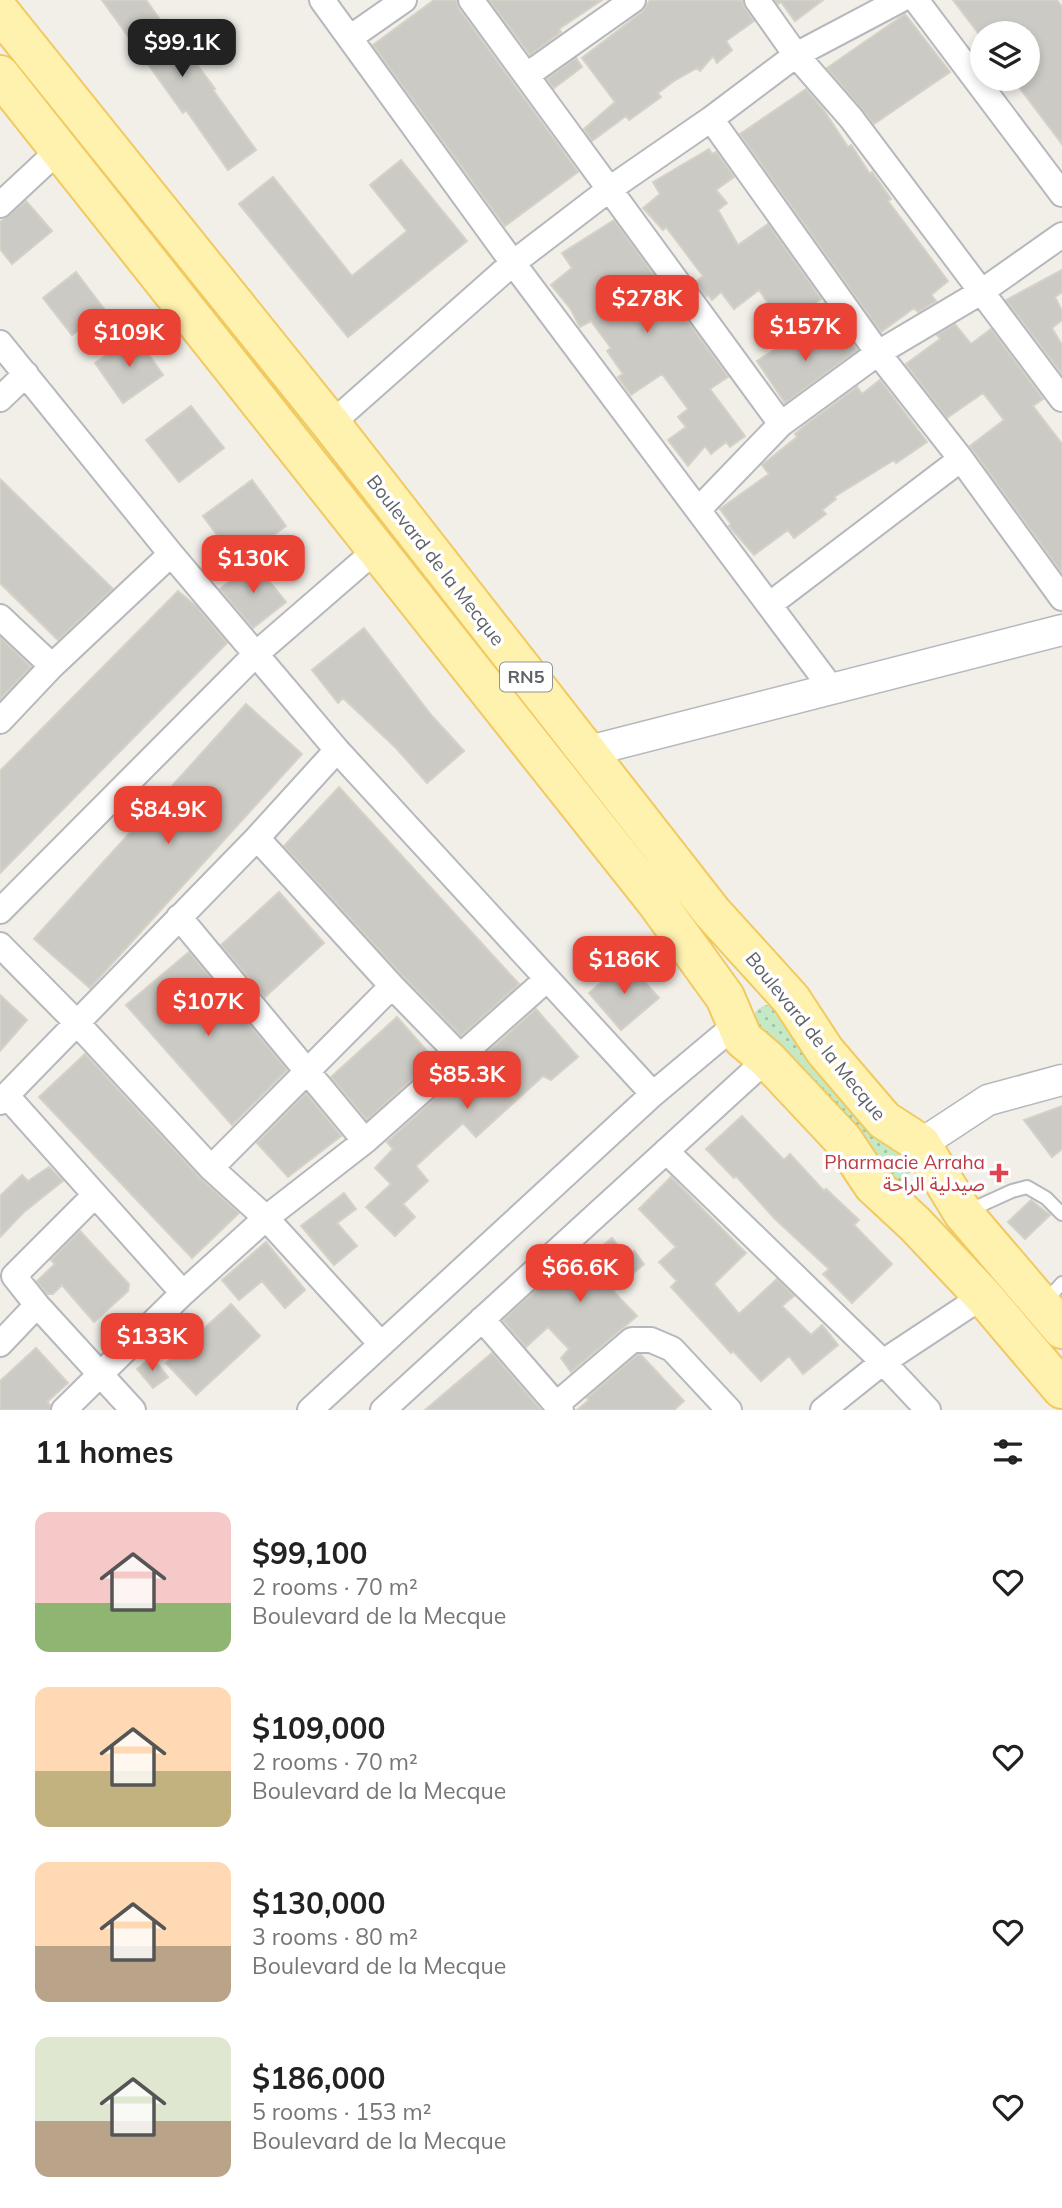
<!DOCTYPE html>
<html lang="en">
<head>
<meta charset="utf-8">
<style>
  body { margin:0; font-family:Mulish,"Noto Sans Arabic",sans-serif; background:#f2f2f2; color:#222; height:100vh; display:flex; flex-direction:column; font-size:26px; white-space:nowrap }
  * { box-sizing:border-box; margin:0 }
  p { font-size:23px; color:#767676 }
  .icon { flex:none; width:38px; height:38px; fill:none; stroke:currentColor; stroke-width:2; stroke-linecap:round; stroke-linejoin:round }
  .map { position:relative; height:1410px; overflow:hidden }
  .details { display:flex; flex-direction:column; background:#fff; flex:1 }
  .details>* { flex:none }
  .buttons { position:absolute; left:970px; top:21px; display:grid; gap:14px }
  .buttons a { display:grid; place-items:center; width:70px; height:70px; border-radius:50%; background:#fff; box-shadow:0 4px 10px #0003; font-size:35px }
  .price { position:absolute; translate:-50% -60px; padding:0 16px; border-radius:14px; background:#ea4335; color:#fff; font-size:23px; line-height:46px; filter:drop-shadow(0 2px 4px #0008) }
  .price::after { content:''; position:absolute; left:50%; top:42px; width:21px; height:16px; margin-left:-10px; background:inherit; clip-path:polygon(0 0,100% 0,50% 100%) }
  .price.active { background:#222; color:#fff }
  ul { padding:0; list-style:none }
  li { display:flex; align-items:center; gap:21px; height:175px; padding:0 35px }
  li span { display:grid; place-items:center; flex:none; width:196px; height:140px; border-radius:14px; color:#555 }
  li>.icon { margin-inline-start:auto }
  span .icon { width:84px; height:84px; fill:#fffc; stroke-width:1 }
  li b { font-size:30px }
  h2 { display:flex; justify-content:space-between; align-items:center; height:84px; padding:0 35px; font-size:30px }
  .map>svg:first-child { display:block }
  .grass { fill:url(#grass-dots) }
  .building { fill:#cccac5; stroke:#d6d1c6; stroke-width:2 }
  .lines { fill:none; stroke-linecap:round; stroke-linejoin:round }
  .service-casing { stroke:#b5b8bc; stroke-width:16 }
  .minor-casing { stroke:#b5b8bc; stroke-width:28 }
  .tertiary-casing { stroke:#b5b8bc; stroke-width:33 }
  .primary-casing { stroke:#f2c960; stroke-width:42 }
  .service { stroke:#fff; stroke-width:12 }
  .minor { stroke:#fff; stroke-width:24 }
  .tertiary { stroke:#fff; stroke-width:30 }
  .primary { stroke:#fff2af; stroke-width:38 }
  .health-dot { fill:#e0444e; stroke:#fff; stroke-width:2.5 }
  .labels { text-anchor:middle; stroke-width:7; stroke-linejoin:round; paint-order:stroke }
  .shield { fill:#fff; stroke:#8f9295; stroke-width:2 }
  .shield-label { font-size:18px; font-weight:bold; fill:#5f6368 }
  .street-label { font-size:19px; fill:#5f6368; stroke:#fff }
  .health-label { font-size:19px; fill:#be3a42; stroke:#fff; text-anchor:end }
</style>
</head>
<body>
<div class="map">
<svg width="1062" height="1410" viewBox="0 0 1062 1410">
  <defs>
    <pattern id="grass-dots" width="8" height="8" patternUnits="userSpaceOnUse" patternTransform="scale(1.75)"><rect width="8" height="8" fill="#c5e8c5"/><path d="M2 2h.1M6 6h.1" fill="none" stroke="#a3c0a4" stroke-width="1.8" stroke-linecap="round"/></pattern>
  </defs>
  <rect width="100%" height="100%" fill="#f1efe8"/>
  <path class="grass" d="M 766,1005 L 775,1007 L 790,1033 L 888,1148 L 909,1157 C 914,1170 911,1181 895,1182 L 779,1044 L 757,1031 C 753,1019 751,1010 766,1005 Z"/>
  <path class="building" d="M 102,0 L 146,0 L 187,57 L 190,55 L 215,89 L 213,90 L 256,150 L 228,170 L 186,110 L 183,113 Z
    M 434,0 L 456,0 L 459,9 L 578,172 L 505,226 L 373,45 Z
    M 489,0 L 602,0 L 559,29 L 561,32 L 530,55 Z
    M 650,0 L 742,0 L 745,8 L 754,21 L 726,41 L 732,50 L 717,63 L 713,56 L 700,71 L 697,68 L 674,81 L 658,93 L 661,97 L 629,120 L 626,116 L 592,141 L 584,129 L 615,102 L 582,58 L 642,12 Z
    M 775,0 L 823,0 L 795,21 L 781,2 L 778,4 Z
    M 953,0 L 1057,0 L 1062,7 L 1062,144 L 1013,79 L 1027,79 L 1027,33 L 982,33 L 982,38 Z
    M 905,14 L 950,72 L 874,124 L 827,68 Z
    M 576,58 L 582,67 L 554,88 L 547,79 Z
    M 806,89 L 823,109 L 848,147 L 851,145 L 870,174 L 872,172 L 891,199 L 888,201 L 948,281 L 931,295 L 936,301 L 918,312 L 914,308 L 881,332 L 740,134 Z
    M 709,149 L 712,154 L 716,152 L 734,177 L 716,190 L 727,203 L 718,210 L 738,245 L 768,224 L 821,299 L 783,325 L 759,290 L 734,309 L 721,292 L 712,300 L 708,295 L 706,296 L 696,282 L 703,276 L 666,227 L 663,230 L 643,208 L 660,194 L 653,182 Z
    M 401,160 L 467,241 L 348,337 L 239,204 L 273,177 L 352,276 L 407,231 L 370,185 Z
    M 26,201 L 52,231 L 12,264 L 0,249 L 0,222 Z
    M 614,220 L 728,377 L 710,389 L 745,436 L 730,447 L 726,442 L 711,454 L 705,446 L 688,466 L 668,440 L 686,427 L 678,417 L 688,409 L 662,374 L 631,395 L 618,377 L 623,374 L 607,351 L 611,348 L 591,321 L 580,327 L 570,308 L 551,285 L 572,268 L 562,253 Z
    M 1062,270 L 1062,292 L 1055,297 L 1062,311 L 1062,320 L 1052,328 L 1062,345 L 1062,374 L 1006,300 Z
    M 76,272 L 105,310 L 72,335 L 43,298 Z
    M 955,324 L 971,344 L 991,329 L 1043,399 L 1033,406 L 1062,444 L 1062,573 L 970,446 L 1004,420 L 983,393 L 947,418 L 906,364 L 940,339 L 937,335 Z
    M 840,326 L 857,350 L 785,403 L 757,361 L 791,339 L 800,352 Z
    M 135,335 L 163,375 L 123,403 L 95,363 Z
    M 880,380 L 927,442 L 896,463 L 894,460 L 834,497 L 836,499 L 822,510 L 826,514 L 794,538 L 788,530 L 754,555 L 729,526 L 731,524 L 720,509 L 769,474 L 762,465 L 797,437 L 795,434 L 804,426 L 857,387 L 862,394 Z
    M 191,406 L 224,448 L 179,482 L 146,440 Z
    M 0,479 L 113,589 L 58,640 L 0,583 Z
    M 252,480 L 286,526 L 237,562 L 203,516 Z
    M 254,562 L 286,602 L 253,628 L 220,589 Z
    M 178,591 L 197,607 L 227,643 L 0,873 L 0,771 Z
    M 364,628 L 432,716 L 464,751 L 427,783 L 396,748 L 343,698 L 338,703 L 312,670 Z
    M 0,637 L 31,667 L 0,699 Z
    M 246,704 L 302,754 L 90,988 L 34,939 Z
    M 339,787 L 519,984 L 461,1036 L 403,976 L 284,846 Z
    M 279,892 L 324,943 L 265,997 L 221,945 Z
    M 189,952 L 287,1070 L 232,1125 L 126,1005 Z
    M 626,961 L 659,998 L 621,1030 L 589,993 Z
    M 0,995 L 27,1020 L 0,1051 Z
    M 536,1009 L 578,1057 L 551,1080 L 543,1076 L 476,1137 L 463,1123 L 416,1166 L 428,1181 L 403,1204 L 415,1217 L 395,1236 L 366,1207 L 391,1184 L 375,1168 L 393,1149 L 387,1142 L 460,1076 L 516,1099 L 479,1060 Z
    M 397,1017 L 434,1059 L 367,1120 L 331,1077 Z
    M 85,1054 L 200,1178 L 239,1213 L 192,1258 L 39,1097 Z
    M 306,1093 L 341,1136 L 288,1177 L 257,1143 Z
    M 1062,1106 L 1062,1149 L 1052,1157 L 1024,1120 Z
    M 742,1116 L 784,1160 L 790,1154 L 824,1191 L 826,1189 L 859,1220 L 854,1225 L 892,1264 L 852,1303 L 823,1274 L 829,1269 L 775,1219 L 736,1176 L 734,1178 L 706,1149 Z
    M 49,1167 L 63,1181 L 24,1212 L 0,1237 L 0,1196 L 22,1175 L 28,1181 Z
    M 671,1177 L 746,1253 L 714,1284 L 739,1314 L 777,1279 L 794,1296 L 782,1306 L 811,1335 L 822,1325 L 838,1345 L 803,1374 L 789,1356 L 761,1381 L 733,1351 L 731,1353 L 671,1287 L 677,1281 L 659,1262 L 676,1247 L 639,1209 Z
    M 344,1193 L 356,1209 L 337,1223 L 357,1246 L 334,1265 L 301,1226 Z
    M 1031,1200 L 1050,1215 L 1025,1239 L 1008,1222 Z
    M 80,1231 L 129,1284 L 128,1291 L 94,1322 L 62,1285 L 53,1294 L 47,1294 L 37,1281 L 55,1264 L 51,1260 Z
    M 612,1238 L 627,1257 L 634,1251 L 644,1264 L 613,1291 L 637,1316 L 571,1372 L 561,1358 L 569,1349 L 548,1327 L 526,1347 L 503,1320 L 554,1273 L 559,1278 L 586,1253 L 589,1257 Z
    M 266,1242 L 305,1290 L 285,1308 L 262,1281 L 239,1300 L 222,1280 Z
    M 231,1304 L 260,1336 L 196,1395 L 166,1363 Z
    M 36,1348 L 68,1383 L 47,1402 L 50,1405 L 50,1410 L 0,1410 L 0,1381 Z
    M 492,1353 L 541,1410 L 425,1410 Z
    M 637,1355 L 641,1355 L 684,1401 L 674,1410 L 577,1410 L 589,1400 L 587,1398 Z
    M 152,1357 L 168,1377 L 153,1388 L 137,1369 Z"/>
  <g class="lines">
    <defs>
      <path id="service" d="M 968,1211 L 1012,1191 L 1027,1187 L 1046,1198 L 1062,1214
        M 1044,1303 L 1062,1283"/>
      <path id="minor" d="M 322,0 L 513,263 L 832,689
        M 471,0 L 781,424
        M 757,0 L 796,55 L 851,118 L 1062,399
        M 916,0 L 1062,194
        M 351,37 L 404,0
        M 527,75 L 633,0
        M 711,119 L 878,353 L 961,459 L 1062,598
        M 0,205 L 59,150
        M 0,343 L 171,554 L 337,750 L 653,1094
        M 0,399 L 26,374
        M 331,424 L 513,263 L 611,188 L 711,119 L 796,55 L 900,0
        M 698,510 L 781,424 L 878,353 L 981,292 L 1062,235
        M 769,605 L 961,459
        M 0,617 L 52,666
        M 0,721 L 52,666 L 171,554
        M 257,838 L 392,986 L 462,1058
        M 0,911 L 256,654 L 376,550
        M 179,917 L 365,1141
        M 0,945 L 76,1022 L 211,1168 L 266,1218 L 381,1344
        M 6,1095 L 183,1293
        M 0,1102 L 257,838 L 337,750
        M 666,1151 L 883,1362 L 928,1410
        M 211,1168 L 392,986
        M 95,1195 L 14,1276 L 37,1305 L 133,1410
        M 482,1319 L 561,1410
        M 0,1344 L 37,1305
        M 557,1404 L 632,1340 L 651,1340 L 672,1349 L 729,1410
        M 64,1410 L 183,1293 L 266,1218 L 365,1141 L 546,980
        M 310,1410 L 653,1094 L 727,1032 L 735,1021
        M 383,1410 L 767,1059
        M 823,1410 L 883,1362 L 983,1296"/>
      <path id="tertiary" d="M 585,752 L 1062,630
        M 921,1144 L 988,1100 L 1062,1080"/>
      <path id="primary" d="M 0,12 L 331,424 L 712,912 L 791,999 L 825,1051 L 884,1120 L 921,1144 L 963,1213 L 1062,1329
        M 0,75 L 657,903 L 725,997 L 743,1039 L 767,1059 L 843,1140 L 873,1185 L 915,1224 L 983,1296 L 1062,1389"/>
    </defs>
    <use href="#service" class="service-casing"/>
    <use href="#minor" class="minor-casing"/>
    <use href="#tertiary" class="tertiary-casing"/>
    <use href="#primary" class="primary-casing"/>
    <use href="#service" class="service"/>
    <use href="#minor" class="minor"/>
    <use href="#tertiary" class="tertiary"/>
    <use href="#primary" class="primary"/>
  </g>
  <path class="health-dot" d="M995.5 1162.5h7v7h7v7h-7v7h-7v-7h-7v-7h7z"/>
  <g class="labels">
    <rect class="shield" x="500" y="662.5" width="52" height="29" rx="5"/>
    <g class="shield-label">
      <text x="526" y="683">RN5</text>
    </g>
    <g class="street-label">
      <text transform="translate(436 560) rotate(52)" y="7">Boulevard de la Mecque</text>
      <text transform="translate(816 1036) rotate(51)" y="7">Boulevard de la Mecque</text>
    </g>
    <g class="health-label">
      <text x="985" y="1169">Pharmacie Arraha<tspan x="985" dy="22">صيدلية الراحة</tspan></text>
    </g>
  </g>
</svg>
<div class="buttons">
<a><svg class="icon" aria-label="layers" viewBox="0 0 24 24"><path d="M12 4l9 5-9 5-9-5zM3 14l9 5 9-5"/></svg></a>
</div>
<b class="price active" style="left:182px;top:79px">$99.1K</b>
<b class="price" style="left:647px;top:335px">$278K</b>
<b class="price" style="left:805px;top:363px">$157K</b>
<b class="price" style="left:129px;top:369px">$109K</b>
<b class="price" style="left:253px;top:595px">$130K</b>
<b class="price" style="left:168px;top:846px">$84.9K</b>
<b class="price" style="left:624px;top:996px">$186K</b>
<b class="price" style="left:208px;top:1038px">$107K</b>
<b class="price" style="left:467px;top:1111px">$85.3K</b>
<b class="price" style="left:580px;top:1304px">$66.6K</b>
<b class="price" style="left:152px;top:1373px">$133K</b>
</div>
<section class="details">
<h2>11 homes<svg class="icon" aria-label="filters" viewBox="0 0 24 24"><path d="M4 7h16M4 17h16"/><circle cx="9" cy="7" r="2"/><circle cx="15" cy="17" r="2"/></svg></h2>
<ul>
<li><span style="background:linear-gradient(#f6c9c9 65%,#8fb573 0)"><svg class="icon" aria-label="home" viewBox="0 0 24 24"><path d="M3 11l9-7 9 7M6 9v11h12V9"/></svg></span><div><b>$99,100</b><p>2 rooms · 70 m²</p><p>Boulevard de la Mecque</p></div><svg class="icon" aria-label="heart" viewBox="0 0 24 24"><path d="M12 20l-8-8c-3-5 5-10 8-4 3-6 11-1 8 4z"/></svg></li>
<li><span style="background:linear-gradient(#ffd9b3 60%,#c2b280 0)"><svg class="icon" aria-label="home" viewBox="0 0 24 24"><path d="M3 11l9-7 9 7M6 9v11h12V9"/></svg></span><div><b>$109,000</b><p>2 rooms · 70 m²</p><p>Boulevard de la Mecque</p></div><svg class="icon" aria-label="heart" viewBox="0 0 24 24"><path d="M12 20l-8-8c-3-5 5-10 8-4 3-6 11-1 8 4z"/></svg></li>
<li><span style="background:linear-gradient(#ffd9b3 60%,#b9a48a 0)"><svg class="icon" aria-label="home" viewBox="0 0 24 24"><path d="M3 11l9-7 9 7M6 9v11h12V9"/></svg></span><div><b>$130,000</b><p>3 rooms · 80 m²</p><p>Boulevard de la Mecque</p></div><svg class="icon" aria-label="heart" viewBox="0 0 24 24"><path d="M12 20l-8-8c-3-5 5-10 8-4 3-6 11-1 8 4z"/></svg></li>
<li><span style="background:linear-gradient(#dfe7d0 60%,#b9a48a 0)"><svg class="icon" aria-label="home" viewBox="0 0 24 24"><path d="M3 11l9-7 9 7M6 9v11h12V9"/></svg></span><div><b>$186,000</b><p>5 rooms · 153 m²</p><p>Boulevard de la Mecque</p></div><svg class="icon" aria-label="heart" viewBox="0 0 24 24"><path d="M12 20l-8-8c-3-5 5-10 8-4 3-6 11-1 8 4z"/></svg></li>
</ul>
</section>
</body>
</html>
